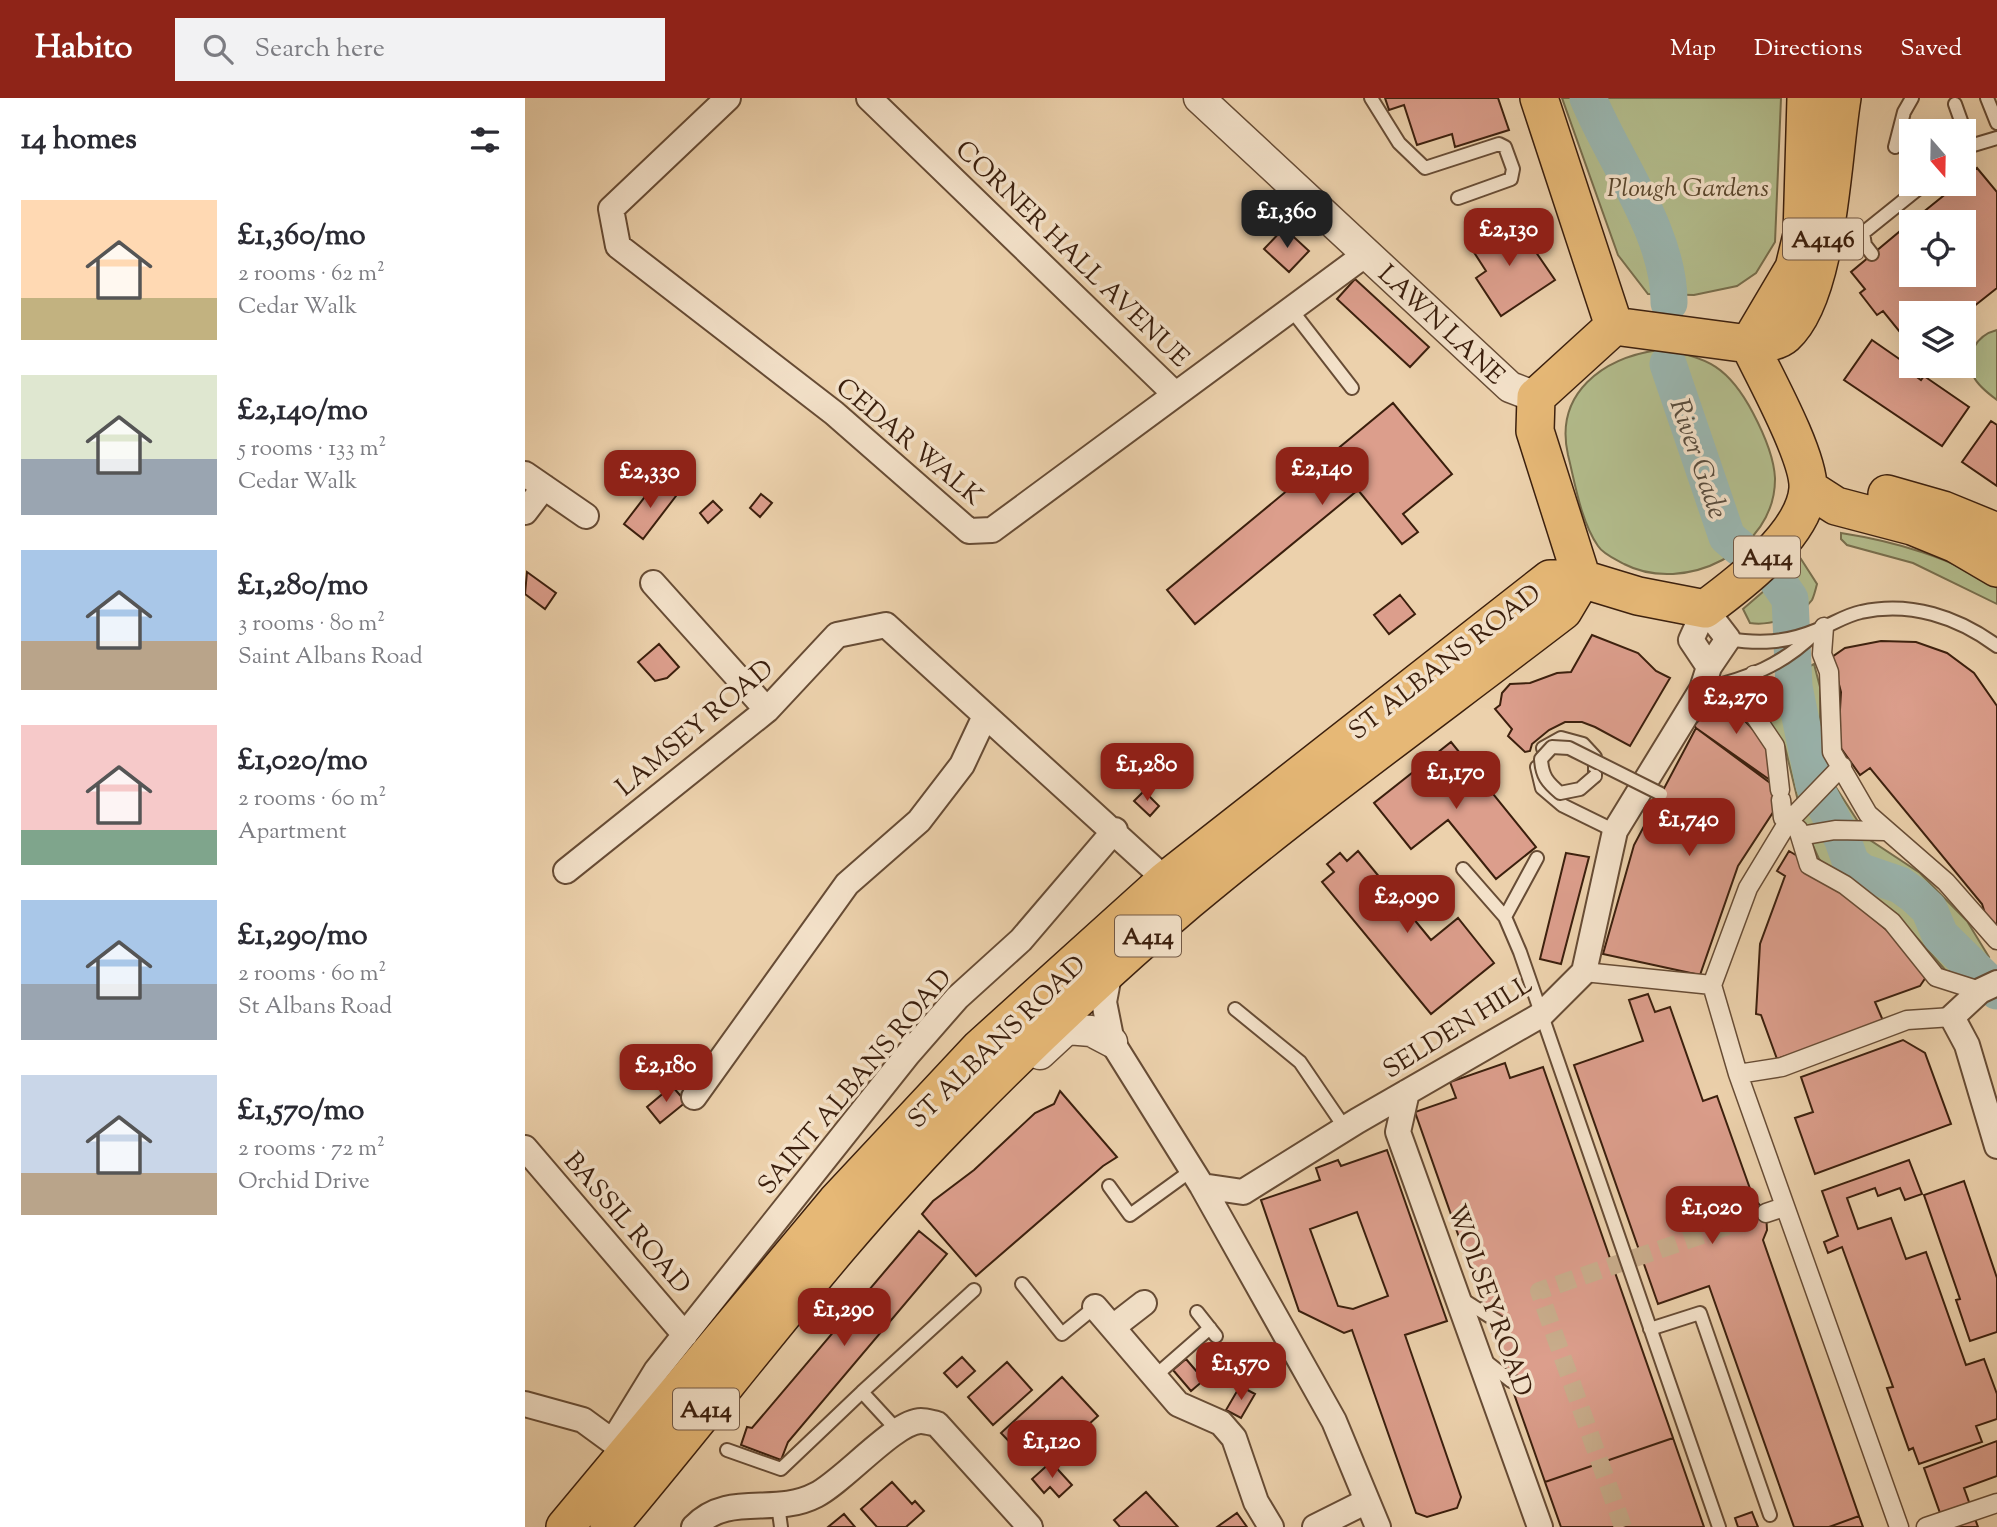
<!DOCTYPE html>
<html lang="en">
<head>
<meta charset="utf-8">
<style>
  body { margin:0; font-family:"Sorts Mill Goudy",serif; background:#f2f2f3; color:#2b2b33; height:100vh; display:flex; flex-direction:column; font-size:26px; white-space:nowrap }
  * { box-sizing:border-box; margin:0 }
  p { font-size:23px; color:#7c7c81 }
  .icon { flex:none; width:38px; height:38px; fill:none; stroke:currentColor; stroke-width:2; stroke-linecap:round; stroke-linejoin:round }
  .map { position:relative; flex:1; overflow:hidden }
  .side { display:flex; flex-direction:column; background:#fff; width:525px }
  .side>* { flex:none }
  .needle { width:46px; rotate:160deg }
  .buttons { position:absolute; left:1374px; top:21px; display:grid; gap:14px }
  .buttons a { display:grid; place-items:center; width:77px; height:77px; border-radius:0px; background:#fff; box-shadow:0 7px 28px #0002; font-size:35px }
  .price { position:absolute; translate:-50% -60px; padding:0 16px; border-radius:14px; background:#8f2418; color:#fff; font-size:23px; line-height:46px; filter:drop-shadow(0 2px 4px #0008) }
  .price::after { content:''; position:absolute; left:50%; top:42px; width:21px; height:16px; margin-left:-10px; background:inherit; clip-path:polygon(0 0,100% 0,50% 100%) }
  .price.selected { background:#222; color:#fff }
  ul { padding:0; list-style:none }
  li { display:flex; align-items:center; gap:21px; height:175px; padding:0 21px }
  li span { display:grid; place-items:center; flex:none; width:196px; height:140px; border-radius:0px; color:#555 }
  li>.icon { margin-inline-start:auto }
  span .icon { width:84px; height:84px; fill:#fffc; stroke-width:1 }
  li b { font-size:30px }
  h2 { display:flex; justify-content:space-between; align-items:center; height:84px; padding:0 21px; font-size:30px }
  header { display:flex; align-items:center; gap:42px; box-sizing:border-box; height:98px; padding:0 35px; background:#8f2418; color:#fff }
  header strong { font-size:33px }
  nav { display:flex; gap:38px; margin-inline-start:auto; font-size:24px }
  .search { width:490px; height:63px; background:#f2f2f3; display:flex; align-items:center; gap:18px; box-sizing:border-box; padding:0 24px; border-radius:0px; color:#7c7c81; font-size:26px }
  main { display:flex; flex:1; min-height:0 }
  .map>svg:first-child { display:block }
  .green { fill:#b3bd8d; stroke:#776e4d; stroke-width:2 }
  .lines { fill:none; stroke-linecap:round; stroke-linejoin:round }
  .river { stroke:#9ab6b0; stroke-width:37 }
  .building { fill:#dc9e8c; stroke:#3b1f0d; stroke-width:2; fill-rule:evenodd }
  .pedestrian-tunnel { stroke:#c9ad8c; stroke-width:18; stroke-dasharray:18 9; stroke-linecap:butt }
  .service-casing { stroke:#674c35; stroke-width:16 }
  .pedestrian-casing { stroke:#674c35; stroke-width:21 }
  .minor-casing { stroke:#674c35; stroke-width:28 }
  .tertiary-casing { stroke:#674c35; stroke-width:33 }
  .primary-casing { stroke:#3b1f0d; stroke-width:40 }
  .service { stroke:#f3e1c9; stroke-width:12 }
  .pedestrian { stroke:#f3e1c9; stroke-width:18 }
  .minor { stroke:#f3e1c9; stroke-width:24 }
  .tertiary { stroke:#f3e1c9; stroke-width:30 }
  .primary { stroke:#e6b876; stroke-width:37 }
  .service-bridge-casing { stroke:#674c35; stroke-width:16; stroke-linecap:butt }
  .service-bridge { stroke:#f3e1c9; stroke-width:12 }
  .labels { text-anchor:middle; stroke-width:7; stroke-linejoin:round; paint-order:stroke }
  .shield { fill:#f3e1c9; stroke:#725945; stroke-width:2 }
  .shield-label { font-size:24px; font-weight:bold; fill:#3b1f0d }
  .park-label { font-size:26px; font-style:italic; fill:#59462d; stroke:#f3e1c9 }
  .street-label { font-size:26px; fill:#3b1f0d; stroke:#f3e1c9 }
  .water-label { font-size:28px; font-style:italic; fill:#584c3e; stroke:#f3e1c9 }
</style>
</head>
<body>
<header>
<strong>Habito</strong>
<div class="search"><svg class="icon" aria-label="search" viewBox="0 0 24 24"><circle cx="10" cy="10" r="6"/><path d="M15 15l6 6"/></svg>Search here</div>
<nav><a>Map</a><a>Directions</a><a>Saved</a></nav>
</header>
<main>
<section class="side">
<h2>14 homes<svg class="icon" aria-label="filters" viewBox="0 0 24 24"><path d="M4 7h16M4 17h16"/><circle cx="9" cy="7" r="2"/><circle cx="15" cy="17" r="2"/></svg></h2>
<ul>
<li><span style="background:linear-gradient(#ffd9b3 70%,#c2b280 0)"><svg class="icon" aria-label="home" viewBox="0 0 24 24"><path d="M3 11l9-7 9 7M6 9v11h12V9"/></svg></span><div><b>£1,360/mo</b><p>2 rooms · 62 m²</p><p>Cedar Walk</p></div></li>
<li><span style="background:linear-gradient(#dfe7d0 60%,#9aa5b1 0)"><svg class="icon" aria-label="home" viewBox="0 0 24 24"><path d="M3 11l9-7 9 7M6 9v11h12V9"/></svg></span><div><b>£2,140/mo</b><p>5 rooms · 133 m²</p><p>Cedar Walk</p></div></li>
<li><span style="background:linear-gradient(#a9c7e8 65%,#b9a48a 0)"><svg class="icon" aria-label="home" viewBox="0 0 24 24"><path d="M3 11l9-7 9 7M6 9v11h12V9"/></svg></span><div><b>£1,280/mo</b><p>3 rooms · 80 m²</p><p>Saint Albans Road</p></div></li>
<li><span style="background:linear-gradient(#f6c9c9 75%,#7fa58c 0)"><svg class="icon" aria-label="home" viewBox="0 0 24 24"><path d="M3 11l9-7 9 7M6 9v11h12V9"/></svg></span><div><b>£1,020/mo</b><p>2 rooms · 60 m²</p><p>Apartment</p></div></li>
<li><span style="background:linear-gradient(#a9c7e8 60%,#9aa5b1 0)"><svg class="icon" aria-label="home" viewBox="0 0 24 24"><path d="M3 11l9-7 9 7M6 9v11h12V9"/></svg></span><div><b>£1,290/mo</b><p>2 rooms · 60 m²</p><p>St Albans Road</p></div></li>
<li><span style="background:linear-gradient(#c9d6e8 70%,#b9a48a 0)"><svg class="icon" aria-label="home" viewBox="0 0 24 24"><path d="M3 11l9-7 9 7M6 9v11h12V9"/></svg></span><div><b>£1,570/mo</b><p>2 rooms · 72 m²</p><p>Orchid Drive</p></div></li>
</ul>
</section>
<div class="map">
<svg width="1472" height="1429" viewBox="0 0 1472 1429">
  <rect width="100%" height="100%" fill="#ecd1ac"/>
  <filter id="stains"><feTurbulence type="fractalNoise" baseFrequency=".00286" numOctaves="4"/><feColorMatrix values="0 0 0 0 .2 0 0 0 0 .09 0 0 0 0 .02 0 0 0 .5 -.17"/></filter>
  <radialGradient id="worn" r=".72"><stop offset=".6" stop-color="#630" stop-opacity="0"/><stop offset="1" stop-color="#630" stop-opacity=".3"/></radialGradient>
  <path class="green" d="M 1037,0 L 1256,0 L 1250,144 L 1231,175 L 1212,188 L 1169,197 L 1123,196 L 1093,157 Z
    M 1472,232 L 1472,302 C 1464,296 1453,288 1449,279 C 1438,258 1452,237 1472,232 Z
    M 1133,252 C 1183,257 1205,271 1228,315 C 1238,334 1249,359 1250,380 C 1251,453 1159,497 1099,466 C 1090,461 1078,456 1073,448 C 1056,424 1050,385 1043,357 C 1029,295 1078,260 1133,252 Z
    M 1316,435 C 1368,443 1429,460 1472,490 L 1472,506 L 1388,465 L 1322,447 L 1316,441 Z
    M 1276,461 L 1292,486 C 1291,490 1289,498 1287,502 C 1275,519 1245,528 1225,525 L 1218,511 Z
    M 1289,566 L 1295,589 L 1295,658 L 1310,688 L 1345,742 L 1395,775 L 1442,823 L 1464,859 L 1460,863 L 1422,874 L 1370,815 L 1322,779 L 1300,768 L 1294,761 L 1279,728 L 1260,649 L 1236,613 L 1235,594 Z"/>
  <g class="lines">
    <path class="river" d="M 1063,0 C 1089,63 1145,136 1144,205
      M 1143,266 L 1202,439 L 1215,450
      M 1252,482 L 1265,501 L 1269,589 L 1289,687 L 1317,740 L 1326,765 L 1337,774 L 1375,787 L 1389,797 L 1404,811 L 1415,837 L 1472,893"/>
  </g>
  <path class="building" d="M 860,0 L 973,0 L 984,32 L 930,49 L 927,36 L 892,47 L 879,7 L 864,12 Z
    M 1452,70 L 1472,94 L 1472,190 L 1438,217 L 1386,215 L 1386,241 L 1383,244 L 1358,213 L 1352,217 L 1335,195 L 1340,191 L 1326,174 L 1386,124 L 1386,177 L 1438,177 L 1438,124 L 1386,124 L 1433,86 L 1438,86 L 1438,81 Z
    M 978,121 L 997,149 L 1004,144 L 1030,182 L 976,218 L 951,180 L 961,173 L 943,145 Z
    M 759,130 L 784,153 L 764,174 L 739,151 Z
    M 830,181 L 904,249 L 885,269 L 812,201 Z
    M 1347,242 L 1383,267 L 1381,271 L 1396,282 L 1399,278 L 1444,309 L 1417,348 L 1319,282 Z
    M 868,305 L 927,376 L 878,416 L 893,434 L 877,446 L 833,392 L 670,526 L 642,492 Z
    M 1466,323 L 1472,327 L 1472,388 L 1437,364 Z
    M 132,383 L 151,398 L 118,441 L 99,426 Z
    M 236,396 L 247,405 L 235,419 L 225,410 Z
    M 188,403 L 197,412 L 183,425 L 175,415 Z
    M 2,474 L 31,495 L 20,511 L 0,496 Z
    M 875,497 L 890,516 L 864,536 L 849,517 Z
    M 1067,537 L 1113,555 L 1131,573 L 1145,580 L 1105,648 L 1070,629 L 1057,624 L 1040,624 L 1024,632 L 1007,646 L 1005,653 L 1000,654 L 983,638 L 987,631 L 970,611 L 975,607 L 977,595 L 985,586 L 1005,585 L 1032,575 L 1046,574 Z
    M 1356,543 L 1391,544 L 1422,555 L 1449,575 L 1472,608 L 1472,826 L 1464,828 L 1457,806 L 1345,670 L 1335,677 L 1313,646 L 1316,594 L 1307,559 L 1320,550 Z
    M 134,546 L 154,569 L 142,580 L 130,583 L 113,564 Z
    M 1198,600 L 1242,646 L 1245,682 L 1171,630 L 1169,627 Z
    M 1171,630 L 1260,696 L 1213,768 L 1175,877 L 1078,856 L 1109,747 Z
    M 926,644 L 1011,749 L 971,781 L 923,722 L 886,751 L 849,705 Z
    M 619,693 L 634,708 L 625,718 L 609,703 Z
    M 833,753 L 906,842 L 933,820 L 969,865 L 906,916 L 797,784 L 809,774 L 802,766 L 815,755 L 822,763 Z
    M 1264,753 L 1279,762 L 1377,845 L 1401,879 L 1395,888 L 1350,904 L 1359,925 L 1252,961 L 1236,917 L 1231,916 L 1235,846 L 1260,778 L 1252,773 Z
    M 1041,755 L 1064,759 L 1036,866 L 1015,861 Z
    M 1123,896 L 1130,914 L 1145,909 L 1178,1003 L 1192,998 L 1228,1099 L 1241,1115 L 1242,1132 L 1238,1142 L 1334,1418 L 1304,1429 L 1269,1429 L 1184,1188 L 1133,1206 L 1049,967 L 1118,943 L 1104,902 Z
    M 1378,942 L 1400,955 L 1426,1026 L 1290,1076 L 1270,1020 L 1288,1014 L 1276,979 Z
    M 980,965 L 985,980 L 1018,969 L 1148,1340 L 1020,1384 L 890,1014 L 931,1000 L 925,984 Z
    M 147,988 L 161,1004 L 135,1025 L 122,1009 Z
    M 535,993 L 592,1059 L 578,1068 L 451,1178 L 397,1116 L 408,1103 L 449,1072 L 510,1015 L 529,1006 Z
    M 862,1052 L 922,1223 L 880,1237 L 936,1399 L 932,1410 L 902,1419 L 891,1415 L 827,1232 L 819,1235 L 774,1213 L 736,1102 L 795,1082 L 791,1070 L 813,1062 L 816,1068 ZM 832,1114 L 863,1198 L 828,1211 L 813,1208 L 785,1131 Z
    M 1384,1062 L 1397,1096 L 1380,1102 L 1375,1090 L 1353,1098 L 1350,1090 L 1322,1100 L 1333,1131 L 1366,1120 L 1381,1161 L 1401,1154 L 1441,1267 L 1459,1261 L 1472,1296 L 1472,1321 L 1451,1328 L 1457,1344 L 1394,1366 L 1388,1350 L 1384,1352 L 1362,1290 L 1368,1289 L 1317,1149 L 1303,1155 L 1299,1144 L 1313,1138 L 1297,1093 Z
    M 1439,1083 L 1472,1180 L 1472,1234 L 1445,1243 L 1431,1202 L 1435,1201 L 1399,1097 Z
    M 394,1133 L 422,1156 L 263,1344 L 256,1362 L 216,1347 L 222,1329 L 227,1330 Z
    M 437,1259 L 450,1273 L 432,1289 L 419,1275 Z
    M 661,1261 L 679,1282 L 666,1293 L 648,1272 Z
    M 482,1264 L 507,1292 L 468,1327 L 443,1299 Z
    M 537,1279 L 573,1318 L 544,1344 L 527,1326 L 495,1355 L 476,1335 Z
    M 715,1288 L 730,1296 L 716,1320 L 701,1312 Z
    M 1148,1340 L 1179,1429 L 1036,1429 L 1020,1384 Z
    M 1472,1343 L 1472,1378 L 1439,1390 L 1453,1429 L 1420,1429 L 1399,1370 Z
    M 526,1364 L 547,1387 L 534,1399 L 525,1389 L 519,1395 L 507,1381 Z
    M 367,1384 L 387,1406 L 390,1403 L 399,1413 L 381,1429 L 352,1429 L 336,1411 Z
    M 621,1394 L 653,1429 L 595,1429 L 589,1422 Z
    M 1227,1414 L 1233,1429 L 1213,1429 L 1210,1420 Z
    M 712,1415 L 722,1429 L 692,1429 Z
    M 319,1416 L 330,1429 L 303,1429 Z
    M 1334,1418 L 1338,1429 L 1304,1429 Z"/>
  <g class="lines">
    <path class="pedestrian-tunnel" d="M 1098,1429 L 1014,1193 L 1241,1115"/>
    <defs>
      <path id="service" d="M 846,0 L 874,45 L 900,70 L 974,46 L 980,49 L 988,71 L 986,81 L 933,100
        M 1462,0 L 1472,25
        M 1430,6 L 1445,48
        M 1370,49 L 1379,14 L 1387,0
        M 1439,53 L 1445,48 L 1472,40
        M 1347,156 L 1340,147 L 1338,135 L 1399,86
        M 765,210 L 827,290
        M 1203,541 C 1234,546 1261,545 1292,532 C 1306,527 1321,517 1336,514 C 1385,503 1433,519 1472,548
        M 1177,591 C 1222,581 1258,567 1291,534
        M 1018,650 L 1036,640 L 1058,646 L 1070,659 L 1070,678
        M 1012,669 L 1017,690 L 1037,707 L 1090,733
        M 938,771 L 980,819 L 995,854 L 1194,1429
        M 980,819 L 1012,760
        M 710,911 L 775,964 L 820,1030
        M 584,1088 L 605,1117 L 667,1072
        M 497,1186 L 537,1236 L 570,1209
        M 937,1201 L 978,1227
        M 672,1214 L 691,1238
        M 1125,1231 L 1175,1215 L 1245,1417
        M 958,1261 L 986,1283 L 999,1287
        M 629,1279 L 685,1230
        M 372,1332 L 337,1294 L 449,1192
        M 202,1352 L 256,1371 L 337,1294
        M 253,1407 L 256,1429"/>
      <path id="pedestrian" d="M 1299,529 L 1297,556 L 1304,574 L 1307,654 L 1343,716 L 1421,784 L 1472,842
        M 1229,577 L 1217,599 L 1250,648 L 1255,692
        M 1256,702 L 1258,720 L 1263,724 L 1317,668
        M 1275,738 L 1310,732 L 1360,733
        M 1059,874 L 1187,887
        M 1213,976 L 1257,969 L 1382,922 L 1427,919
        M 1241,1115 L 1259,1109
        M 1374,1429 L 1213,976 L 1187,887 L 1223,790 L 1263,724 L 1273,731 L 1284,767 L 1320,787 L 1367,824 L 1411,879 L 1455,893
        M 1401,1429 L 1472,1405"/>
      <path id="minor" d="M 203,0 L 86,111 L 93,148 L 309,315 L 444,433 L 467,432 L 841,156
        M 344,0 L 649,295
        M 0,376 L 61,418
        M 0,414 L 19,389
        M 128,485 L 242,612
        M 41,773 L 242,612 L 312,537 L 361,527 L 641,782
        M 585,872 L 579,904 L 587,944 L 677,1088 L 809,1323 L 853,1429
        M 1472,885 L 1455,893 L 1427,919 L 1442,947 L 1472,1048
        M 882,994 L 873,1034 L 1015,1429
        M 169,999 L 322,786 L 394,723 L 437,667 L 460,618
        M 0,1050 L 160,1237
        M 677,1088 L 718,1094 L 832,1023 L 1016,917 L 1059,874 L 1090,733 L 1177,591 L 1184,569 L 1203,541 L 1180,511 L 1166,542 L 1184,569
        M 570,1209 L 653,1306 L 696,1325 L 709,1340 L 731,1404 L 746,1429
        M 588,1229 L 619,1205
        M 0,1306 L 58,1322 L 99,1352
        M 88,1343 L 131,1273 L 383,956 L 432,900 L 496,842 L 590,732
        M 169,1429 C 204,1393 249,1419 291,1397 C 319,1383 370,1323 396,1323 C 401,1323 407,1325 412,1326 L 505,1429
        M 790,1429 L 842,1403"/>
      <path id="tertiary" d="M 674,0 L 985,289 L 1011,299
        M 515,956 L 542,931 L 566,933 L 587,944"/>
      <path id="primary" d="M 1014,0 L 1089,228
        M 1089,228 L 1224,246 C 1235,245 1251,245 1260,237 C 1304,197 1307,59 1317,0
        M 1224,246 L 1269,170 L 1277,137 L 1281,0
        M 1283,390 L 1311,408 L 1387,428 L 1431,446 L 1472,470
        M 1362,396 L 1418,412 L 1472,434
        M 1057,481 L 1010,333 L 1011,299 L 1089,228
        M 40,1429 L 311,1104 L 455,950 L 641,782 L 1025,481 L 1057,481 L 1113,498 L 1180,511 C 1214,486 1279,437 1283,391 C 1285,360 1239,277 1224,246
        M 84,1429 C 202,1290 310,1141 439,1012 C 510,940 585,869 663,803 C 784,702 913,609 1038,513 L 1057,481"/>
    </defs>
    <use href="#service" class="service-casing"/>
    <use href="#pedestrian" class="pedestrian-casing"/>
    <use href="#minor" class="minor-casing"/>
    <use href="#tertiary" class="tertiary-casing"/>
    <use href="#primary" class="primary-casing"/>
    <use href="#service" class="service"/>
    <use href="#pedestrian" class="pedestrian"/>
    <use href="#minor" class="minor"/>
    <use href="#tertiary" class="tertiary"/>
    <use href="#primary" class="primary"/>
    <defs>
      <path id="service-bridge" d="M 1070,678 L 1055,691 L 1035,695 C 1022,684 1017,678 1016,661 L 1027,649 L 1044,650 L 1136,696"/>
    </defs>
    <use href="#service-bridge" class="service-bridge-casing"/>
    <use href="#service-bridge" class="service-bridge"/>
  </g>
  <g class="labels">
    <g class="shield">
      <rect x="1258" y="120.5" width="80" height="41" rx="5"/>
      <rect x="1209" y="438.5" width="66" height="41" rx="5"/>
      <rect x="590" y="817.5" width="66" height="41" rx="5"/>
      <rect x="148" y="1290.5" width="66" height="41" rx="5"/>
    </g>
    <g class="shield-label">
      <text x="1298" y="149">A4146</text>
      <text x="1242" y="467">A414</text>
      <text x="623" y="846">A414</text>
      <text x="181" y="1319">A414</text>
    </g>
    <g class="park-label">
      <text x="1163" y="98">Plough Gardens</text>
    </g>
    <g class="street-label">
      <text transform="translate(548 155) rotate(44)" y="9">CORNER HALL AVENUE</text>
      <text transform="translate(917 226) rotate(43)" y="9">LAWN LANE</text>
      <text transform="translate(385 343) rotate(40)" y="9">CEDAR WALK</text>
      <text transform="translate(919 563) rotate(-38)" y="9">ST ALBANS ROAD</text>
      <text transform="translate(169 629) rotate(-40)" y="9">LAMSEY ROAD</text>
      <text transform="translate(932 928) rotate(-32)" y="9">SELDEN HILL</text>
      <text transform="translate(471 943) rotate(-44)" y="9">ST ALBANS ROAD</text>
      <text transform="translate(329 983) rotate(-50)" y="9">SAINT ALBANS ROAD</text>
      <text transform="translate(103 1124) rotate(49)" y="9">BASSIL ROAD</text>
      <text transform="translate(966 1202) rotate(70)" y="9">WOLSEY ROAD</text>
    </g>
    <g class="water-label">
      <text transform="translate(1175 360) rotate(71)" y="10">River Gade</text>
    </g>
  </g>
  <rect width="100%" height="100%" filter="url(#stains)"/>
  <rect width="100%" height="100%" fill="url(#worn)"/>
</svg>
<div class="buttons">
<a><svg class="needle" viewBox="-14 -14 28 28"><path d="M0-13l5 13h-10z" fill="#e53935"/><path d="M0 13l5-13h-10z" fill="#7c7c81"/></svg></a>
<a><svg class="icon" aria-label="locate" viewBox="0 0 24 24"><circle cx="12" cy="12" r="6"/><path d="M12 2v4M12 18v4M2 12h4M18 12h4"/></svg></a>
<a><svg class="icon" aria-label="layers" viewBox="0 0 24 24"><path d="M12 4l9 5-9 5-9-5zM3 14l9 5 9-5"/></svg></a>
</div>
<b class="price selected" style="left:762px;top:152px">£1,360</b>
<b class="price" style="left:984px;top:170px">£2,130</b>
<b class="price" style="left:797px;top:409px">£2,140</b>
<b class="price" style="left:125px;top:412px">£2,330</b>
<b class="price" style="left:1211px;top:638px">£2,270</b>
<b class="price" style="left:622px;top:705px">£1,280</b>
<b class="price" style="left:931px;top:713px">£1,170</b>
<b class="price" style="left:1164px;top:760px">£1,740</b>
<b class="price" style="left:882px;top:837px">£2,090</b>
<b class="price" style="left:141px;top:1006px">£2,180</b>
<b class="price" style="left:1187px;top:1148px">£1,020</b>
<b class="price" style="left:319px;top:1250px">£1,290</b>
<b class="price" style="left:716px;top:1304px">£1,570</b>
<b class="price" style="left:527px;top:1382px">£1,120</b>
</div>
</main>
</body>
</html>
